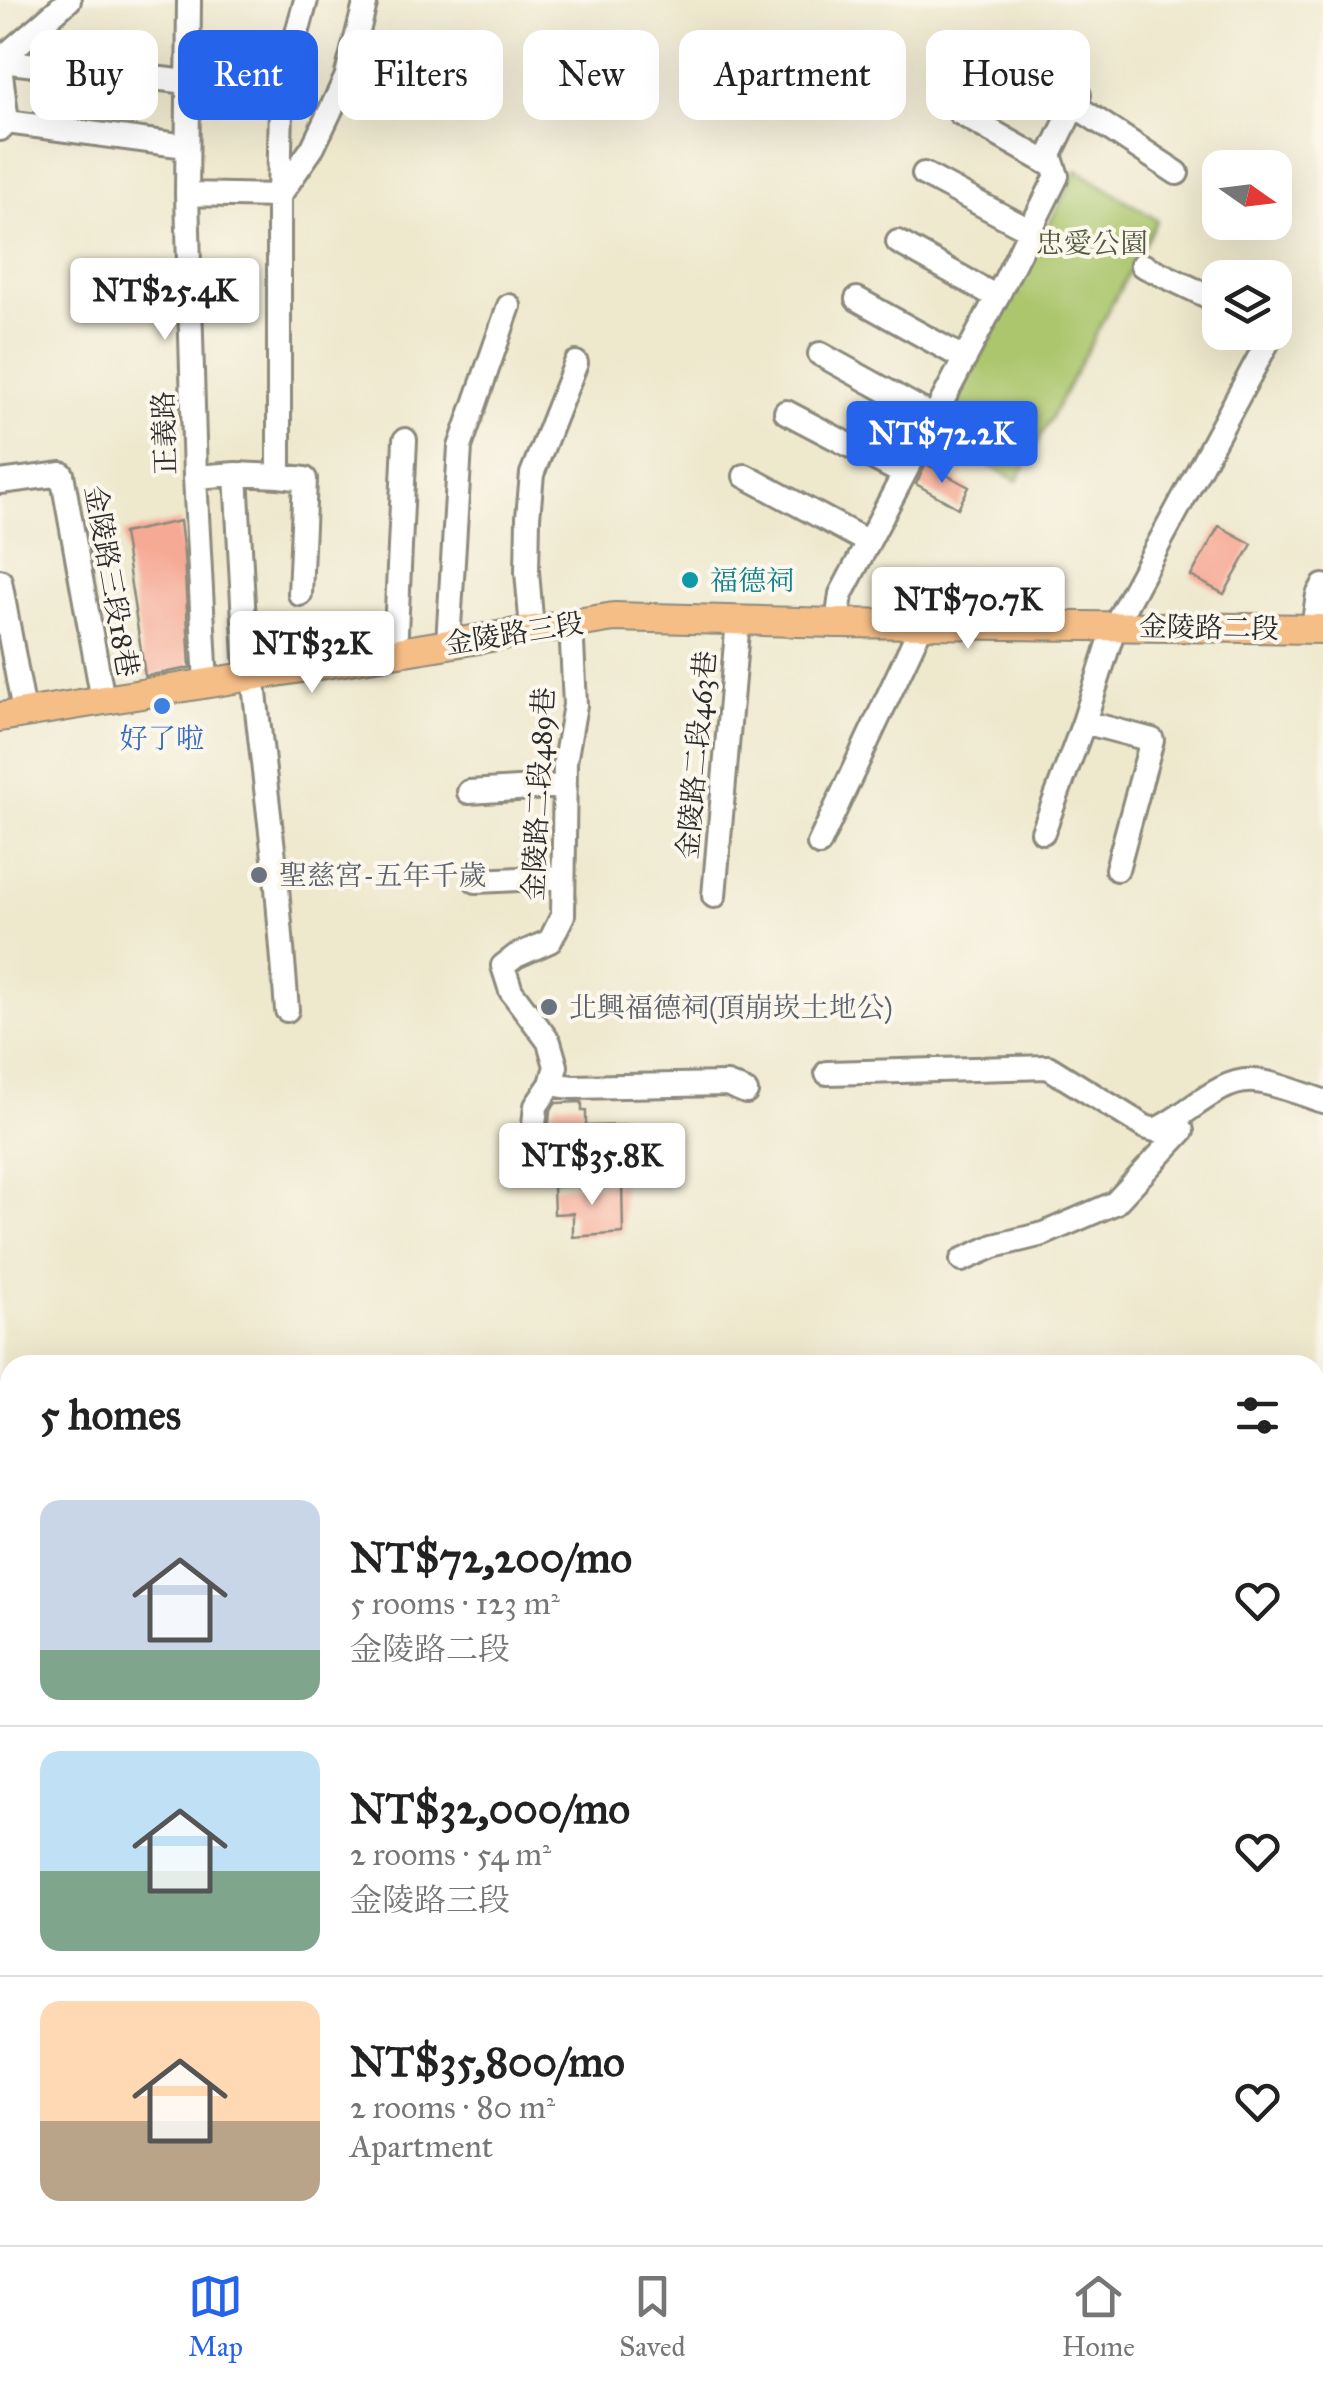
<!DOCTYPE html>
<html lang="en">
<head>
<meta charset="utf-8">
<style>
  body { margin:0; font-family:"IM FELL Great Primer","Noto Serif TC",serif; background:#f2f2f2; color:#222; height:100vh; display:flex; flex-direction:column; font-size:38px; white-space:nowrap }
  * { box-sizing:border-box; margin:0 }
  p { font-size:32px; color:#767676 }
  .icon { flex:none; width:55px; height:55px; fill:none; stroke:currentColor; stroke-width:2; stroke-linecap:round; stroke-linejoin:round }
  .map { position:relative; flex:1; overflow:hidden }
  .drawer { position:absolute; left:0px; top:1355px; width:1325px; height:890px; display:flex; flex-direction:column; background:#fff; border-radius:30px 30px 0 0; box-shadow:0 10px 40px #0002 }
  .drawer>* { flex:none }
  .banner { position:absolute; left:30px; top:30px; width:1265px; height:90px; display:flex; gap:20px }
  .needle { width:65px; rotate:104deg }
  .tools { position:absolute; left:1202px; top:150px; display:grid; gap:20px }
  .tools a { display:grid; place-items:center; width:90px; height:90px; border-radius:20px; background:#fff; box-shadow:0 10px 40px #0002; font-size:50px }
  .price { position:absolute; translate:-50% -85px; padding:0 22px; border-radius:10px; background:#fff; color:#222; font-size:32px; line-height:65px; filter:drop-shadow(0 2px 5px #0008) }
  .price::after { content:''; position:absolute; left:50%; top:60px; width:30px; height:22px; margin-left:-15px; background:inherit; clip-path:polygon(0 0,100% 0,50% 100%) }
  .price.selected { background:#2563eb; color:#fff }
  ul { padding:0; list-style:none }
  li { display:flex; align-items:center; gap:30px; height:250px; padding:0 40px }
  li+li { border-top:2px solid #e0e0e0 }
  li span { display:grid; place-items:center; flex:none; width:280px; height:200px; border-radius:20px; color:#555 }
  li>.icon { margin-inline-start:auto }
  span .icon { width:120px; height:120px; fill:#fffc; stroke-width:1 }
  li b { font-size:42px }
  h2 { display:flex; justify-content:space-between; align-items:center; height:120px; padding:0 40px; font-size:42px }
  .pill { padding:0 35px; border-radius:20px; background:#fff; box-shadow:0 10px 40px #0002; font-size:35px; line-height:90px }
  .pill.selected { background:#2563eb; color:#fff }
  .tabs { display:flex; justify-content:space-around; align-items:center; height:140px; border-top:2px solid #e0e0e0; background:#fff; font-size:28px; color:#767676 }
  .tabs a { display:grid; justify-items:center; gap:5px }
  .tabs .selected { color:#2563eb }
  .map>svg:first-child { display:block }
  .green { fill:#abc66d; stroke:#6b784c; stroke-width:2.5 }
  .building { fill:#f6aa96 }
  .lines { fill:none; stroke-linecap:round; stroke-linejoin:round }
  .minor-casing { stroke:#8c8a7c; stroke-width:28 }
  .major-casing { stroke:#8c8a7c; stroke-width:32 }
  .minor { stroke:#fff; stroke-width:22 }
  .major { stroke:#f6be87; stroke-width:28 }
  .culture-dot { fill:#0f9aa8; stroke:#fbf7ec; stroke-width:4 }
  .shop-dot { fill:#3f7fe0; stroke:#fbf7ec; stroke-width:4 }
  .worship-dot { fill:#6b7280; stroke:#fbf7ec; stroke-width:4 }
  .labels { text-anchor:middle; stroke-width:8; stroke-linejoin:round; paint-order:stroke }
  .park-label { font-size:28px; fill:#515a3f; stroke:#fbf7ec }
  .street-label { font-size:28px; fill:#2b2b2b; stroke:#fbf7ec }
  .culture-label { font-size:28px; fill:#0d838f; stroke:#fbf7ec; text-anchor:start }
  .shop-label { font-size:28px; fill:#366cbe; stroke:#fbf7ec }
  .worship-label { font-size:28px; fill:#5b616d; stroke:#fbf7ec; text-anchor:start }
</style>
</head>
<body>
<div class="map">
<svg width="1323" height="2245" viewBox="0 0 1323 2245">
  <rect width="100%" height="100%" fill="#fbf7ec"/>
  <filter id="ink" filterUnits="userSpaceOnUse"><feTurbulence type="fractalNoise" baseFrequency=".01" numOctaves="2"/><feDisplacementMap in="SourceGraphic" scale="20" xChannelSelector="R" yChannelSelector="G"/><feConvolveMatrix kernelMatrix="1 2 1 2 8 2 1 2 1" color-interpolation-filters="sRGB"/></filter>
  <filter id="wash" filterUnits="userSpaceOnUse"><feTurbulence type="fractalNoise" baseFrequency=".0048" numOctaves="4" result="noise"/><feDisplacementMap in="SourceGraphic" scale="40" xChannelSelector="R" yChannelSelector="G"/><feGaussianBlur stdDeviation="2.25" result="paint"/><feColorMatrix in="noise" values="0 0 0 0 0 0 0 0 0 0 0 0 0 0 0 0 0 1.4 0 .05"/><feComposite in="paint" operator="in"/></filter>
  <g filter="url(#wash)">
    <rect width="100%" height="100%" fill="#eee8cd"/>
    <path class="green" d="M 1077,170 L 1157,220 L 1017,481 L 939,437 Z"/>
    <g id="blocks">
      <path class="building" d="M 926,464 L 969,487 L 958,508 L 916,484 Z
        M 180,521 L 184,555 L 190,668 L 145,676 L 123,533 Z
        M 1219,526 L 1252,544 L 1224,594 L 1191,576 Z
        M 582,1102 L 582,1111 L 586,1111 L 586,1126 L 632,1125 L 633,1157 L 554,1160 L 555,1136 L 548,1136 L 550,1111 L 556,1103 Z
        M 622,1183 L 623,1233 L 573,1237 L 573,1213 L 554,1214 L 553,1187 Z"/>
    </g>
  </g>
  <g filter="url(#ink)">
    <use href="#blocks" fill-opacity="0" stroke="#8c8a7c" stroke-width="2.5"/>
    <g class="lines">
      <defs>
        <path id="minor" d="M 189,0 L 187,194 L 195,477 L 206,684
          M 0,60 L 69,0
          M 0,61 L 188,82
          M 0,66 L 7,122
          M 1074,105 L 1177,173
          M 960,113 L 1053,166
          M 0,129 L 7,122 L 186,146
          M 924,174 L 1031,231
          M 187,194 L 279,196 L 313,147 L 346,78 L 366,0
          M 898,242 L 997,297
          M 1142,265 L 1220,302
          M 857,299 L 965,359
          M 820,354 L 934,417
          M 786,412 L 904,474
          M 236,474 L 246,658 L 253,676 L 276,875 L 287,1010
          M 745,476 L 868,542
          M 195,477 L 236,474 L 279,476
          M 0,482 L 62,474 L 103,700
          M 0,581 L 24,712
          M 300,594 L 305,479 L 279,476 L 279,196 L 281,105 L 289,63 L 306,0
          M 571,623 L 575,705 L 565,762 L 563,915 L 550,941 L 516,956 L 503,966 L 511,991 L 549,1042 L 556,1066 L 551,1084 L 572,1087 L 727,1084 L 746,1092
          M 837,623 L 841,594 L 997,297 L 1057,176 L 1050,155 L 1079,95 L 991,46
          M 1313,628 L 1318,595 L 1323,586
          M 532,629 L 527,572 L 528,517 L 532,474 L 576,363
          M 448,643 L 460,447 L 509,306
          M 395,653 L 405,440
          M 1084,722 L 1152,740 L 1117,869
          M 469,792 L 565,786
          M 1043,832 L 1084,722 L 1115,625 L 1273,332
          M 819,844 L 923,622
          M 476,881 L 563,877
          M 714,896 L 738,620
          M 827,1073 L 1048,1067 L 1145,1127 L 1155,1130 C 1186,1117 1219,1078 1254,1081 C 1273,1082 1304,1095 1323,1101
          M 531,1152 L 536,1106 L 551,1084
          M 962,1260 L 994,1246 L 1043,1234 L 1115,1203 L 1182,1131 L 1173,1122
          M 0,1457 L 10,1463
          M 1315,1466 L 1323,1464
          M 0,1521 L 10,1506
          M 0,1667 L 10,1651
          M 0,1807 L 10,1793
          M 0,1825 L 10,1832
          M 0,1959 L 10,1959
          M 0,2073 L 10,2073
          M 1315,2209 L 1323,2210
          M 186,2235 L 197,2245
          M 450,2235 L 450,2245
          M 714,2235 L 717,2245
          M 925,2235 L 929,2245
          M 251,2245 L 263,2245
          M 972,2245 L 999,2235
          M 1100,2245 L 1101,2235"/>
        <path id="major" d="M 0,717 L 614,617 L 837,623 L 1323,629"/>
      </defs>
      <use href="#minor" class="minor-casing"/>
      <use href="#major" class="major-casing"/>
      <use href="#minor" class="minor"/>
      <use href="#major" class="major"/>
    </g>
  </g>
  <circle class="culture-dot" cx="690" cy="580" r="10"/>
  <circle class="shop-dot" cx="162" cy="706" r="10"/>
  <g class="worship-dot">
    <circle cx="259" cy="875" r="10"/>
    <circle cx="549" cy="1007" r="10"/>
  </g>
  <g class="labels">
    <g class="park-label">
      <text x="1092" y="253">忠愛公園</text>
    </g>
    <g class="street-label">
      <text transform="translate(164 433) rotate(-92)" y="10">正義路</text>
      <text transform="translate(112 581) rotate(80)" y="10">金陵路三段18巷</text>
      <text transform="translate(1209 627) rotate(1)" y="10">金陵路二段</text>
      <text transform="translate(514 633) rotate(-9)" y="10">金陵路三段</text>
      <text transform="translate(696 755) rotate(-85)" y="10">金陵路二段463巷</text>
      <text transform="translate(538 794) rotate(-87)" y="10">金陵路二段489巷</text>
    </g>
    <g class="culture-label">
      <text x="710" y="590">福德祠</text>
    </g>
    <g class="shop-label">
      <text x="162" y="748">好了啦</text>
    </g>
    <g class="worship-label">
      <text x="279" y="885">聖慈宮-五年千歲</text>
      <text x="569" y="1017">北興福德祠(頂崩崁土地公)</text>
    </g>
  </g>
</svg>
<div class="tools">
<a><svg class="needle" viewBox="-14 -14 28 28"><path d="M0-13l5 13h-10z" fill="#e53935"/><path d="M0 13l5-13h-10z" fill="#767676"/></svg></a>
<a><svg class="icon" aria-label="layers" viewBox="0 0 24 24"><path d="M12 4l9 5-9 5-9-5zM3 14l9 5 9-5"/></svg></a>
</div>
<b class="price" style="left:165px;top:343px">NT$25.4K</b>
<b class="price selected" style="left:942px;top:486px">NT$72.2K</b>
<b class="price" style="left:968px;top:652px">NT$70.7K</b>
<b class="price" style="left:312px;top:696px">NT$32K</b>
<b class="price" style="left:592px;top:1208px">NT$35.8K</b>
<div class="banner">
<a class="pill">Buy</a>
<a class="pill selected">Rent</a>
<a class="pill">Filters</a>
<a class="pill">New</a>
<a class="pill">Apartment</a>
<a class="pill">House</a>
</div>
<section class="drawer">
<h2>5 homes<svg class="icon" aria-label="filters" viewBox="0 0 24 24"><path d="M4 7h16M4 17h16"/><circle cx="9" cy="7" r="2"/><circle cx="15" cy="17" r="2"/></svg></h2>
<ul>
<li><span style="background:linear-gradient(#c9d6e8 75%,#7fa58c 0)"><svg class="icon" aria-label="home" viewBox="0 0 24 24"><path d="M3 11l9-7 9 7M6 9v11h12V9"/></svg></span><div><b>NT$72,200/mo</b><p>5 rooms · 123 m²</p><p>金陵路二段</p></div><svg class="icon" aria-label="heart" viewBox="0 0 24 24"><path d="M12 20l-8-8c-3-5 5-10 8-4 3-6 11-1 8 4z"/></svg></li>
<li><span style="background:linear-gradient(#bfe0f5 60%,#7fa58c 0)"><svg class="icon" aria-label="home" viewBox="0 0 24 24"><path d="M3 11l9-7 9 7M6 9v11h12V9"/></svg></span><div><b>NT$32,000/mo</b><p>2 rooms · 54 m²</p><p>金陵路三段</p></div><svg class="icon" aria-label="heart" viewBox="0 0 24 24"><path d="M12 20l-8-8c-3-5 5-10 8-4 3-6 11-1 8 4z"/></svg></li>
<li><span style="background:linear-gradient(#ffd9b3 60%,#b9a48a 0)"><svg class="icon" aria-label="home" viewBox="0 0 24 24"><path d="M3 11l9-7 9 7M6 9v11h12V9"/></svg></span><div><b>NT$35,800/mo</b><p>2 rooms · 80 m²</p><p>Apartment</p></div><svg class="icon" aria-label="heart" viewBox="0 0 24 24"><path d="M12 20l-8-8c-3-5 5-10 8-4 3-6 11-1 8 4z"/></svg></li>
</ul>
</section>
</div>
<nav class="tabs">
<a class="selected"><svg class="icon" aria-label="map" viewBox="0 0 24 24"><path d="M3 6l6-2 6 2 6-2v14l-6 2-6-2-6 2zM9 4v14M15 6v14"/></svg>Map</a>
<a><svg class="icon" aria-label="saved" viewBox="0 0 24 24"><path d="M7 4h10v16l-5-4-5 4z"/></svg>Saved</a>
<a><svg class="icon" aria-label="home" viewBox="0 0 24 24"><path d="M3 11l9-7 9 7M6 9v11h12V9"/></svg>Home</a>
</nav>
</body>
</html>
